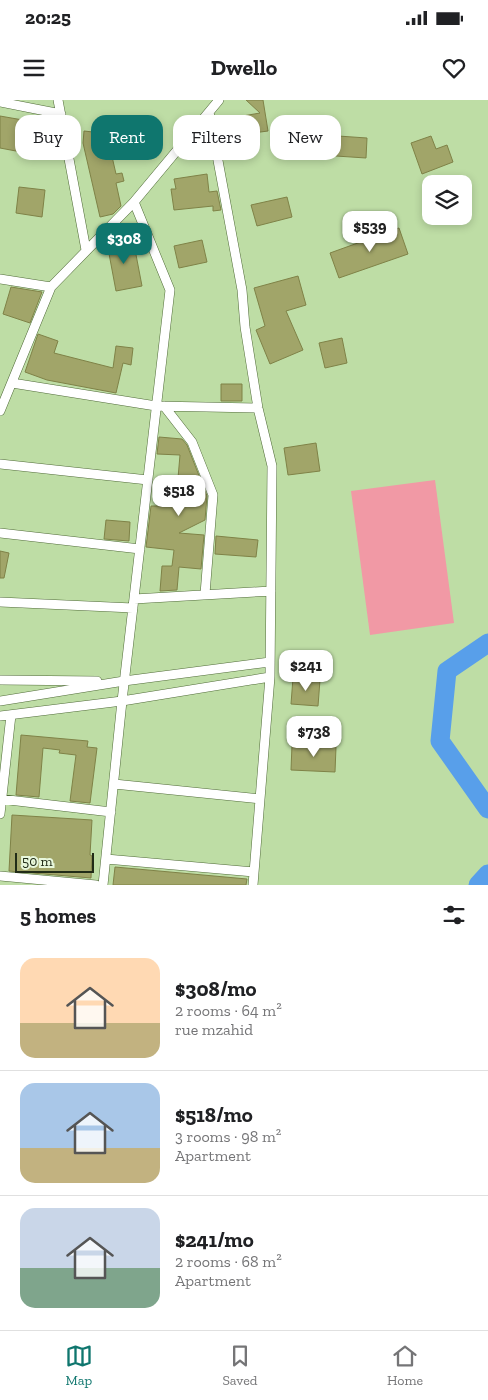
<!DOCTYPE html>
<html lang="en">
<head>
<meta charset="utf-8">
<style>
  body { margin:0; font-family:"Zilla Slab",serif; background:#f6f6f6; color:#202124; height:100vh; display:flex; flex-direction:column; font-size:19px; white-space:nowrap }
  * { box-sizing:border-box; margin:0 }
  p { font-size:16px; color:#757577 }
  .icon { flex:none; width:28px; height:28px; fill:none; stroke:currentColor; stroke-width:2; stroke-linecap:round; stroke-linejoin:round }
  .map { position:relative; height:785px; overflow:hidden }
  .panel { display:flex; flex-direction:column; background:#fff; flex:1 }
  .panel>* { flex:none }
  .banner { position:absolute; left:15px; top:15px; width:459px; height:45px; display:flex; gap:10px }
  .buttons { position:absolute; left:422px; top:75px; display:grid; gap:10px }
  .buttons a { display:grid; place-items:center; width:50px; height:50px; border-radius:10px; background:#fff; box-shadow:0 2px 8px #0003; font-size:25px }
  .scale { position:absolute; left:15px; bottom:12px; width:79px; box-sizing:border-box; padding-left:5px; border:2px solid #212c17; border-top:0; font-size:14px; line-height:18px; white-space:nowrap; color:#212c17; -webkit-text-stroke:4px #e8f8dc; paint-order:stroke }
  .price { position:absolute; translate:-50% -42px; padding:0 11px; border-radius:10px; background:#fff; color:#222; font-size:16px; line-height:32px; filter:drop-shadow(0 1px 2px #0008) }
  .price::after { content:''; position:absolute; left:50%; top:30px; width:15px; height:11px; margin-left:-8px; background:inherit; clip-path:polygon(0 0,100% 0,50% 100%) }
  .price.active { background:#0f766e; color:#fff }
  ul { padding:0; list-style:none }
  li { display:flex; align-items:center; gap:15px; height:125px; padding:0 20px }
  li+li { border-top:1px solid #e0e0e0 }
  li span { display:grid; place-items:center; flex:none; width:140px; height:100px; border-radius:15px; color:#555 }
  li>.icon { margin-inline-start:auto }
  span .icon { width:60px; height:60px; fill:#fffc; stroke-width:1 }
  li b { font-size:21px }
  h2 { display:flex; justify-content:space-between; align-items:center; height:60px; padding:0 20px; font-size:21px }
  .tag { padding:0 18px; border-radius:15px; background:#fff; box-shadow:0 2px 8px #0003; font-size:18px; line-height:45px }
  .tag.active { background:#0f766e; color:#fff }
  .status { display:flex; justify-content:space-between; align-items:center; height:35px; padding:0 25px; background:#fff; direction:ltr }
  .status svg { height:14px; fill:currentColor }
  header { display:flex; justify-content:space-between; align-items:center; height:65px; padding:0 20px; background:#fff; font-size:22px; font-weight:700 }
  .menu { display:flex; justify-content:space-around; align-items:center; height:70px; border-top:1px solid #e0e0e0; background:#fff; font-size:14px; color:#757577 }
  .menu a { display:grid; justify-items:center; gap:2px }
  .menu .active { color:#0f766e }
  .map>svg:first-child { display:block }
  .pitch { fill:#f199a5 }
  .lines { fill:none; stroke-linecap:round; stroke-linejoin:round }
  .river { stroke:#589fea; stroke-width:19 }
  .building { fill:#a1a569; stroke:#7f8247 }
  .minor-casing { stroke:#516c39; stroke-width:10 }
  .minor { stroke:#fff; stroke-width:9 }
</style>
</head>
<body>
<div class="status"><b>20:25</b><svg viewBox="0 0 49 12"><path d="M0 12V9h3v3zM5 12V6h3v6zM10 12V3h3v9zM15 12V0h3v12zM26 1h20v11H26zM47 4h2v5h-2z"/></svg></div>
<header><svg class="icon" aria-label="menu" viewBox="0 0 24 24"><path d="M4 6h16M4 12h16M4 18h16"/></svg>Dwello<svg class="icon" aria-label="heart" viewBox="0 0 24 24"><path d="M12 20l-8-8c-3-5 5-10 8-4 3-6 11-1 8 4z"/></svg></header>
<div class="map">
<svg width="488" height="785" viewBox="0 0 488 785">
  <rect width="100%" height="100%" fill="#bedda5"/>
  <path class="pitch" d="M 435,380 L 454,523 L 370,535 L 351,391 Z"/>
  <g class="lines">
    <path class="river" d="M 488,543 L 447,571 L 440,641 L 488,709
      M 478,785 L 488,774"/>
  </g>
  <path class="building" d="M 246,0 L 263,0 L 268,31 L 230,36 L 228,22 L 237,21 L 237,17 L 260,13 Z
    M 0,16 L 57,26 L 58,34 L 53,58 L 0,48 Z
    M 84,31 L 93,32 L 92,43 L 108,39 L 116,74 L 122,73 L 124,81 L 116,83 L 121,106 L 113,114 L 100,117 L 83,43 Z
    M 338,36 L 367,38 L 366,58 L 336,56 Z
    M 431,36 L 436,49 L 447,45 L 453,62 L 422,74 L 411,43 Z
    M 207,74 L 209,92 L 217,91 L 221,110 L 213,111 L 213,106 L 174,110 L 171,89 L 176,89 L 174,79 Z
    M 19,87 L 45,90 L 42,117 L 16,113 Z
    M 287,97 L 292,117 L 257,126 L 251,105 Z
    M 388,128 L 389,131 L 399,128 L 408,154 L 339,178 L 330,153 L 380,135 L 378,131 Z
    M 133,139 L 142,186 L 116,191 L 107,143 Z
    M 202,140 L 207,162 L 179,168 L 174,146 Z
    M 298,176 L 306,205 L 286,211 L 303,250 L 270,264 L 256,230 L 265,226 L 254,188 Z
    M 11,187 L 42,192 L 30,223 L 3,214 Z
    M 38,234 L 58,241 L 54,253 L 113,268 L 116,246 L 133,248 L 131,265 L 123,263 L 116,293 L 47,280 L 25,272 Z
    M 342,238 L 347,263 L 325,268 L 319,243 Z
    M 221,284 L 242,284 L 242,301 L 221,301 Z
    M 159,337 L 182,339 L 187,345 L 207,396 L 205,420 L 179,433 L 204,435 L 201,469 L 179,467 L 177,490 L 160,491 L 162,466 L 172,466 L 174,450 L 146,447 L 151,406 L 162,406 L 162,400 L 176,401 L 180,355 L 157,354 Z
    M 316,343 L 320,371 L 288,375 L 284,348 Z
    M 106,420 L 130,422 L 129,441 L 104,439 Z
    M 216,436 L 258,440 L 256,457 L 215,454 Z
    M 0,451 L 9,453 L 4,478 L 0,478 Z
    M 293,578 L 320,580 L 318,606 L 291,604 Z
    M 21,635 L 88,641 L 87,647 L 97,648 L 90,703 L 70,701 L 76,655 L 59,653 L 60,650 L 43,648 L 39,697 L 16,695 Z
    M 292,645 L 336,647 L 335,672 L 291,670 Z
    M 12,715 L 92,720 L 90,755 L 92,756 L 91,778 L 9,771 Z
    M 115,767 L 247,779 L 246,785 L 113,785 Z"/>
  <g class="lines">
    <defs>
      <path id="minor" d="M 58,0 L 86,150
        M 0,2 L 61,14
        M 209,12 L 242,190 L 245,227 L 258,308 L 272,366 L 270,577 L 253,785
        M 0,179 L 51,187
        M 12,283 L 156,306 L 258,308
        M 164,306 L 192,342 L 213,395 L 205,494
        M 0,311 L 51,187 L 134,102 L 219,0
        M 0,364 L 148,380
        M 0,433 L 140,449
        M 134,499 L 271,491
        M 0,502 L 133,508
        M 0,580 L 97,581
        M 0,601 L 124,581 L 270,562
        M 0,616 L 122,601 L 270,577
        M 114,684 L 260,699
        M 0,699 L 111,712
        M 0,714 L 11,615
        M 106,759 L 254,772
        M 0,776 L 96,785
        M 103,785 L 122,601 L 170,190 L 134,102"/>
    </defs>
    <use href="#minor" class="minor-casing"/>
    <use href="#minor" class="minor"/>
  </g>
</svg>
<div class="buttons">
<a><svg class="icon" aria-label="layers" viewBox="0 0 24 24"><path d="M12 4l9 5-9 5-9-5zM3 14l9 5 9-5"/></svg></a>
</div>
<div class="scale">50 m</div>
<b class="price" style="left:370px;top:153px">$539</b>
<b class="price active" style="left:124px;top:165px">$308</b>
<b class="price" style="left:179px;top:417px">$518</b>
<b class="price" style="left:306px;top:592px">$241</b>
<b class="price" style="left:314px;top:658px">$738</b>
<div class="banner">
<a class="tag">Buy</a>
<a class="tag active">Rent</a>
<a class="tag">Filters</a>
<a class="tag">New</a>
</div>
</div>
<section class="panel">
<h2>5 homes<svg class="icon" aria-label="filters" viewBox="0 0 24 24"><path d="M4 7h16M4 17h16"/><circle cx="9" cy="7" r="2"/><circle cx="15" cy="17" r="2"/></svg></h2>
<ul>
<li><span style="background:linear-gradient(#ffd9b3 65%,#c2b280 0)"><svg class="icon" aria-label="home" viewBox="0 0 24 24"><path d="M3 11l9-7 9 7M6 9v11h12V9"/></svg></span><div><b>$308/mo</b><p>2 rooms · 64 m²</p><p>rue mzahid</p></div></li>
<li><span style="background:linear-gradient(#a9c7e8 65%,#c2b280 0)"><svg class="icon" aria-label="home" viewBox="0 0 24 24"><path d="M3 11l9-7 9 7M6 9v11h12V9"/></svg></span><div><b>$518/mo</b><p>3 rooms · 98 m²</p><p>Apartment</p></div></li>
<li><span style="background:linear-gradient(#c9d6e8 60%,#7fa58c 0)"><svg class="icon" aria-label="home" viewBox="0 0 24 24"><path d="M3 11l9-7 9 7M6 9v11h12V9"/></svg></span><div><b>$241/mo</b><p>2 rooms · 68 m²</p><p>Apartment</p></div></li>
</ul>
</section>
<nav class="menu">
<a class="active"><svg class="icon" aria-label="map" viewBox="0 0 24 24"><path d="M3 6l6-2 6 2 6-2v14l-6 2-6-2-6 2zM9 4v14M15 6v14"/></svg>Map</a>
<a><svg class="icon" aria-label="saved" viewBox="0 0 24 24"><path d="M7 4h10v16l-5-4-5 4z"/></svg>Saved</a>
<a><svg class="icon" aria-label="home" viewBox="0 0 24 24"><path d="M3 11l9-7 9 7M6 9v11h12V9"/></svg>Home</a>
</nav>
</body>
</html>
